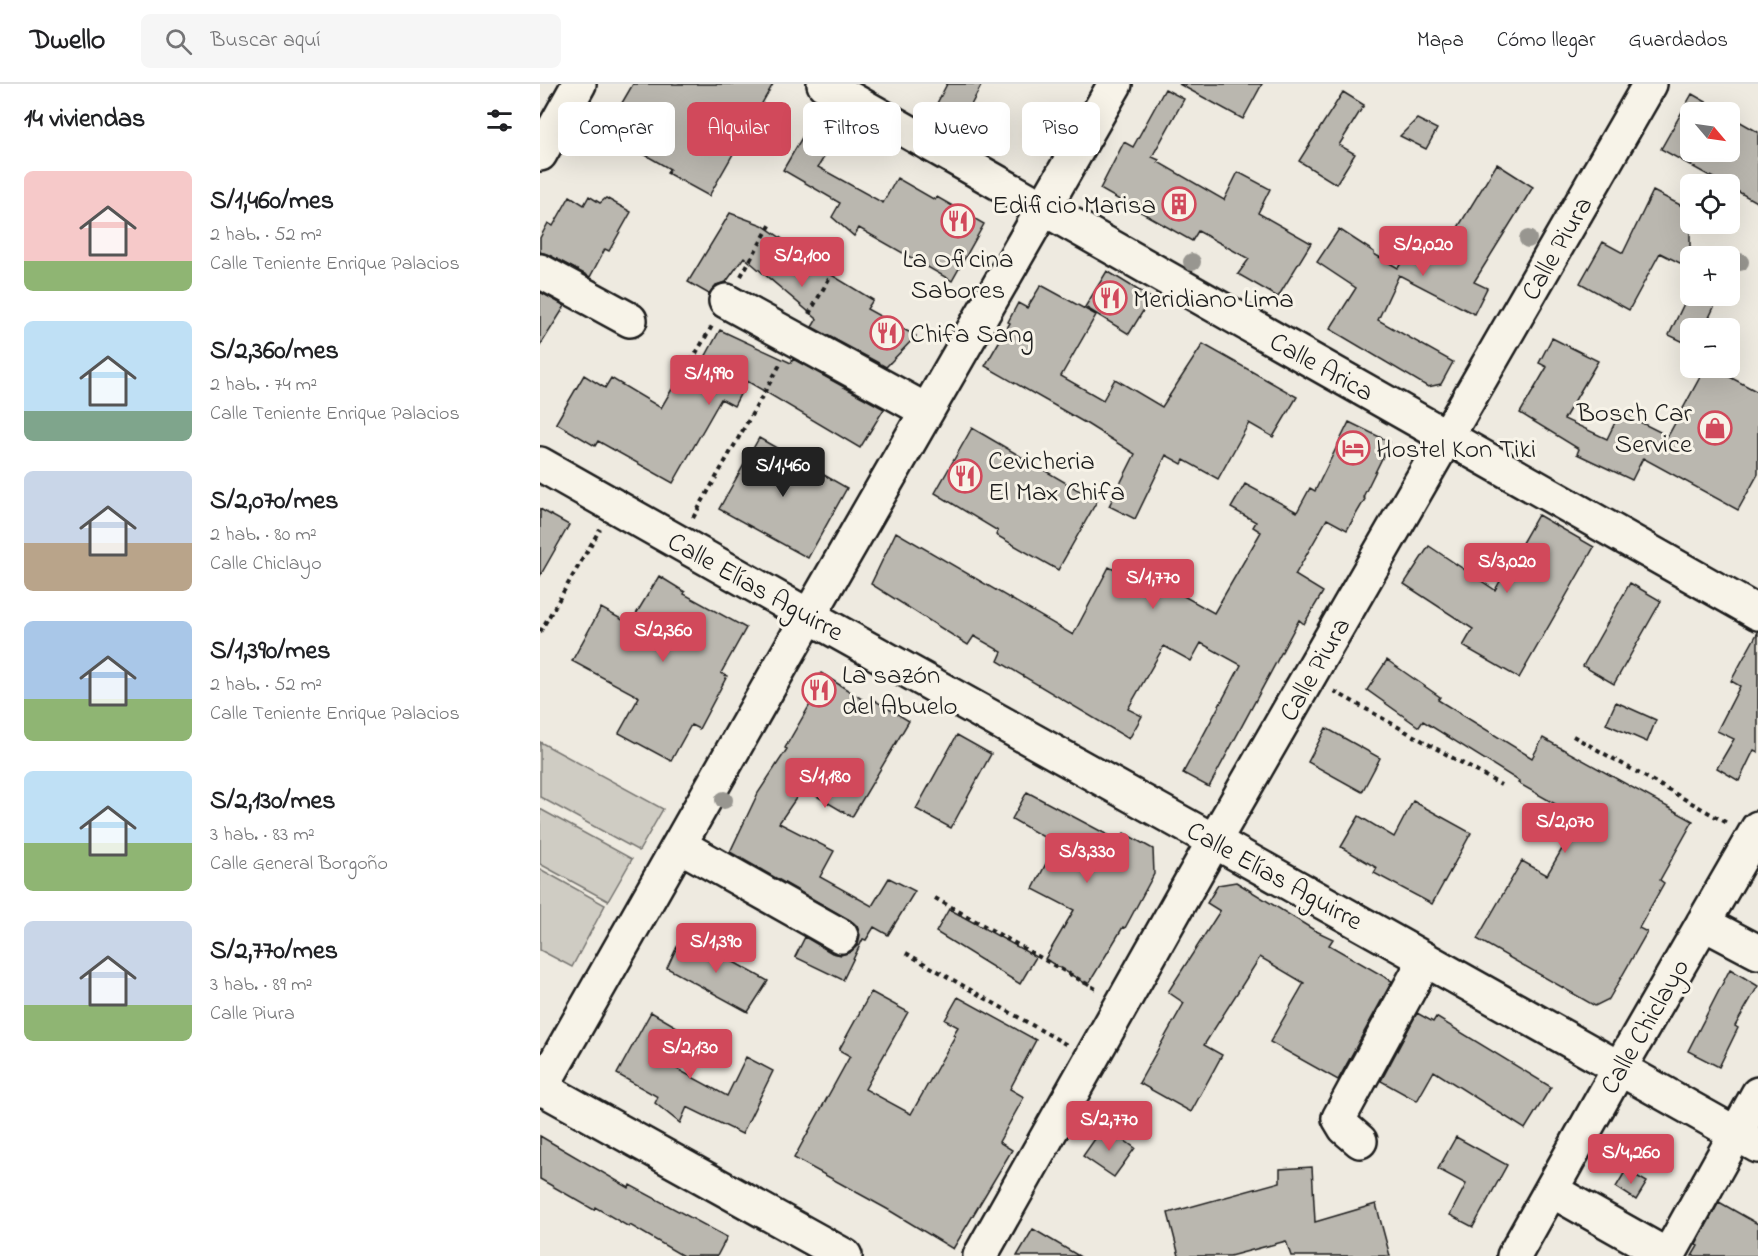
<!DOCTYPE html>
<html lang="es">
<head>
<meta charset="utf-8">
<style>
  body { margin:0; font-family:"Indie Flower",sans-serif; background:#f6f6f6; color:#202124; height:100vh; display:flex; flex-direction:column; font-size:22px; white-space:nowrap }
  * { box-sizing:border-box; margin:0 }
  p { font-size:20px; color:#757577 }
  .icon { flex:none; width:33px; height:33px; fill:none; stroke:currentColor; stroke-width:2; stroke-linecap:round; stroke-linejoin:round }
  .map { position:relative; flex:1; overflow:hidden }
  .drawer { display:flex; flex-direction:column; background:#fff; width:540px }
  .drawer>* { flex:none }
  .hud { position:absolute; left:18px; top:18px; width:570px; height:54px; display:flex; gap:12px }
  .needle { width:39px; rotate:119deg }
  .tools { position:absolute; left:1140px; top:18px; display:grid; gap:12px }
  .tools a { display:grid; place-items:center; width:60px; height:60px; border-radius:9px; background:#fff; box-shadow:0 6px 24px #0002; font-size:30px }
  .price { position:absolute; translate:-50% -51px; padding:0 14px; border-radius:6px; background:#d1495b; color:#fff; font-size:20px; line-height:39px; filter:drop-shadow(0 2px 3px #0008) }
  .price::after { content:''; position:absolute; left:50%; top:36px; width:18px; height:14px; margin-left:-9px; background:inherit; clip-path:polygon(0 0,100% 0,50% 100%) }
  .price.selected { background:#222; color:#fff }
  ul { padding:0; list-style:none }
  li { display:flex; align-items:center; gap:18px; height:150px; padding:0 24px }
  li span { display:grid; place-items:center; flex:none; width:168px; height:120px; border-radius:9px; color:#555 }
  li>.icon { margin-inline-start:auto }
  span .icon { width:72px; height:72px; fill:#fffc; stroke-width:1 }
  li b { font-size:26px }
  h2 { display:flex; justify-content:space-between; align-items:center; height:72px; padding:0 24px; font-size:26px }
  .pill { padding:0 21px; border-radius:9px; background:#fff; box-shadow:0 6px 24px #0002; font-size:21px; line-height:54px }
  .pill.selected { background:#d1495b; color:#fff }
  header { display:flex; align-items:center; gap:36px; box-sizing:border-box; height:84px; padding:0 30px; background:#fff; border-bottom:2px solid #e0e0e0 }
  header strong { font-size:28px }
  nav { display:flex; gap:33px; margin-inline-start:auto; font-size:21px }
  .search { width:420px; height:54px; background:#f6f6f6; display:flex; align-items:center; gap:15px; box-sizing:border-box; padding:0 21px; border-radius:9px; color:#757577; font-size:22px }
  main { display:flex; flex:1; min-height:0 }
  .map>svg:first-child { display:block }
  .green { fill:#cfccc3; stroke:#767470; stroke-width:1.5 }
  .building { fill:#bab7af; stroke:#1c1c1c; stroke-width:1.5 }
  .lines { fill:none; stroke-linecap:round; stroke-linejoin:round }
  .minor-casing { stroke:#1c1c1c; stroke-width:38 }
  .path { stroke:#1c1c1c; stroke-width:4; stroke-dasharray:4.5 4.5; stroke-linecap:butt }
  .minor { stroke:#f7f3e8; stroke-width:33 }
  .tree { fill:#989690 }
  .labels { text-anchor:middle; stroke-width:6; stroke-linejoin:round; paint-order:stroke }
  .poi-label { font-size:27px; fill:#1c1c1c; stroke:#f7f3e8; text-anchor:start }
  .street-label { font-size:27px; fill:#1c1c1c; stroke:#f7f3e8 }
</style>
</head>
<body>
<header>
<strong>Dwello</strong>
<div class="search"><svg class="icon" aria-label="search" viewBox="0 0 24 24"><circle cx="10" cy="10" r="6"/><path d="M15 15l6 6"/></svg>Buscar aquí</div>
<nav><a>Mapa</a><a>Cómo llegar</a><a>Guardados</a></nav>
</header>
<main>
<section class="drawer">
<h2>14 viviendas<svg class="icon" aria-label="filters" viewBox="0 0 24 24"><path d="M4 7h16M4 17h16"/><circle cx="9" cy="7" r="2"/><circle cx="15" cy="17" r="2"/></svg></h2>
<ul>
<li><span style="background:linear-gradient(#f6c9c9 75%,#8fb573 0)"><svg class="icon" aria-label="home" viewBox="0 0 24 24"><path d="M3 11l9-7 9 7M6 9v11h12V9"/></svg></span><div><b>S/1,460/mes</b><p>2 hab. · 52 m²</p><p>Calle Teniente Enrique Palacios</p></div></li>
<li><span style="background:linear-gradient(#bfe0f5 75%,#7fa58c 0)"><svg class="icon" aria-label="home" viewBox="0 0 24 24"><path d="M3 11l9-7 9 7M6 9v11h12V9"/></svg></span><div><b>S/2,360/mes</b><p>2 hab. · 74 m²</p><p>Calle Teniente Enrique Palacios</p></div></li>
<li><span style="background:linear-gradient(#c9d6e8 60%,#b9a48a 0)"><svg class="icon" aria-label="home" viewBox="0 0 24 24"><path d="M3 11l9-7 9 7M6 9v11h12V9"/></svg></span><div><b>S/2,070/mes</b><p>2 hab. · 80 m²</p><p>Calle Chiclayo</p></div></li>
<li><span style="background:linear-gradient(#a9c7e8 65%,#8fb573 0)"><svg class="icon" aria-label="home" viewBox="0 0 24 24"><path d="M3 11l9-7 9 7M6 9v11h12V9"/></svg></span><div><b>S/1,390/mes</b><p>2 hab. · 52 m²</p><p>Calle Teniente Enrique Palacios</p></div></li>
<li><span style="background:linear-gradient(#bfe0f5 60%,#8fb573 0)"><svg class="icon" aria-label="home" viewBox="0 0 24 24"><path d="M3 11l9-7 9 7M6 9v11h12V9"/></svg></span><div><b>S/2,130/mes</b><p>3 hab. · 83 m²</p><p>Calle General Borgoño</p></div></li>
<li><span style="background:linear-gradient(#c9d6e8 70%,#8fb573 0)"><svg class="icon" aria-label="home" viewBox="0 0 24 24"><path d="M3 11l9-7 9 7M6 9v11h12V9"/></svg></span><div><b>S/2,770/mes</b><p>3 hab. · 89 m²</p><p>Calle Piura</p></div></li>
</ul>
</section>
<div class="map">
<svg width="1218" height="1172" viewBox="0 0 1218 1172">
  <rect width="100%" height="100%" fill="#eeeae0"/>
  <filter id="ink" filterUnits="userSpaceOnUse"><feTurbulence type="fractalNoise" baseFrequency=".0167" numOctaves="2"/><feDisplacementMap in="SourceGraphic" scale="12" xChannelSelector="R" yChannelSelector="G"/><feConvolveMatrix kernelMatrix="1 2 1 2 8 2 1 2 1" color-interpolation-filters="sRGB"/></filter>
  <g filter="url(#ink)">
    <path class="green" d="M 0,658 L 123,725 L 99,767 L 0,713 Z
      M 0,725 L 92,775 L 68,817 L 0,780 Z
      M 0,785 L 65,821 L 32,883 L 0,866 Z"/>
    <path class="building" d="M 93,0 L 233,0 L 169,112 L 127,89 L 130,85 L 65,48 Z
      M 407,0 L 442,0 L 419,44 L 392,29 Z
      M 639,0 L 722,0 L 703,35 Z
      M 625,5 L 644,15 L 612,73 L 619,76 L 618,78 L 684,116 L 698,88 L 730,105 L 718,129 L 771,159 L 738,213 L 698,190 L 709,175 L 658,147 L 652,157 L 560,105 L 584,58 L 593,63 Z
      M 803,8 L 824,21 L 799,61 L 815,70 L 796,100 L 759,77 Z
      M 1152,10 L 1184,28 L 1150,28 L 1150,68 L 1190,68 L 1190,32 L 1218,48 L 1218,119 L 1190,103 L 1190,100 L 1184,100 L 1121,65 Z
      M 877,35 L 897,45 L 886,65 L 860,52 Z
      M 264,50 L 289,65 L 278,83 L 343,119 L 357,94 L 395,116 L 397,113 L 444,140 L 412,197 L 319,144 L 314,152 L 292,133 L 300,119 L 243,86 Z
      M 957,80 L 993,103 L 934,198 L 947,204 L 934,230 L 859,191 L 838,236 L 913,278 L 901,300 L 888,303 L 790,245 L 816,204 L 777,178 L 799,145 L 834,168 L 834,170 L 858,184 L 876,156 L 901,171 Z
      M 1113,107 L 1150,126 L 1150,140 L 1153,140 L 1150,144 L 1150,184 L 1120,169 L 1089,226 L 1040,199 L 1063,158 L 1083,169 Z
      M 30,112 L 44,121 L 49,112 L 60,119 L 66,114 L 91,128 L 69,167 L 65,165 L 50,193 L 9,171 L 0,168 L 0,154 L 8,139 L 13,142 Z
      M 190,129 L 222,141 L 286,185 L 285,187 L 333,216 L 327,225 L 376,252 L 346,283 L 272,243 L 277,235 L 204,173 L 186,198 L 176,201 L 169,210 L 148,198 Z
      M 567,187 L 611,214 L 589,250 L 545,223 Z
      M 501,201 L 556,231 L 521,292 L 563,316 L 575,295 L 622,323 L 663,260 L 757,313 L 733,353 L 709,339 L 678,395 L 644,376 L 642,380 L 626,371 L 595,435 L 569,422 L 595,370 L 547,340 L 445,282 L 470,239 L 468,238 L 478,219 L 487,224 Z
      M 1150,207 L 1150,212 L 1165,212 L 1177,217 L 1164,244 L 1150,244 L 1150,261 L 1129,251 Z
      M 0,208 L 25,222 L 0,262 Z
      M 180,246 L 251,279 L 253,275 L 344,325 L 320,364 L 207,297 L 194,322 L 181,315 L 133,399 L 58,357 L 55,362 L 16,339 L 44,291 L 65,304 L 71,294 L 121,324 L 135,300 L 147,306 Z
      M 1012,254 L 1058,277 L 1024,335 L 1067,355 L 1080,328 L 1128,352 L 1165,284 L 1173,284 L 1218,308 L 1218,390 L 1198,426 L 1103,374 L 1092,396 L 1037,370 L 1039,365 L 980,329 L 1007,283 L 999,279 Z
      M 809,338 L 850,358 L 823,413 L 825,415 L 807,446 L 787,435 L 755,491 L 783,508 L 764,540 L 759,536 L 669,703 L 643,689 L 701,581 L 661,559 L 651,577 L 624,562 L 588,625 L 602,632 L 589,655 L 458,577 L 462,568 L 434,552 L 428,561 L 331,500 L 356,448 L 533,551 L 569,483 L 619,509 L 624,501 L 674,529 L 721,448 L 713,443 L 716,438 L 691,424 L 705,400 L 757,428 L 770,404 L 775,407 Z
      M 432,344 L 557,417 L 518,486 L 456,451 L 458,447 L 395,409 Z
      M 219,354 L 307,404 L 268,474 L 179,425 Z
      M 0,425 L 29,441 L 0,492 Z
      M 998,431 L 1054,463 L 979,594 L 923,562 L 933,545 L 864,500 L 889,462 L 955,506 Z
      M 119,492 L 145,508 L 144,510 L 206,544 L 181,589 L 187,592 L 159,645 L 151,641 L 131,677 L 79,649 L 99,613 L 32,577 L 61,524 L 90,540 Z
      M 1090,499 L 1121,517 L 1074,600 L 1043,582 Z
      M 1218,548 L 1218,668 L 1214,666 L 1199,697 L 1177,684 L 1194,655 L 1177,647 L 1200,602 L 1191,597 Z
      M 847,576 L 900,613 L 898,616 L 992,674 L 1003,654 L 1153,737 L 1120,796 L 1124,799 L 1099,844 L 1107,848 L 1069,915 L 1055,922 L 937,855 L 982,777 L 1007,791 L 1040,734 L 978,699 L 979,697 L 883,637 L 879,643 L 827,606 Z
      M 281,589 L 331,621 L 334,616 L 369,637 L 312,733 L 263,704 L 239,739 L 294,767 L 280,793 L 332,822 L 349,794 L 375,807 L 348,851 L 334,843 L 326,856 L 323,855 L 303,896 L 255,873 L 265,853 L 292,869 L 301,871 L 310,868 L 318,861 L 320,851 L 317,842 L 310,836 L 190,768 L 218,709 L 247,665 L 245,664 L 272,617 L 266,613 Z
      M 1076,618 L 1116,636 L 1107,658 L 1066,640 Z
      M 786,644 L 840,674 L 822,708 L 768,678 Z
      M 417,651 L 451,670 L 411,744 L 376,725 Z
      M 487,708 L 579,757 L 584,749 L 613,765 L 614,790 L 585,844 L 583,843 L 548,901 L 505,875 L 534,826 L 493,805 L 516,760 L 472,735 Z
      M 873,717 L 931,749 L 892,820 L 834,789 L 837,784 L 801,763 L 819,732 L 854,753 Z
      M 696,798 L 774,846 L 793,855 L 789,861 L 852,897 L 798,996 L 730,958 L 764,899 L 720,873 L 664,961 L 682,971 L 651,1028 L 599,999 L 644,919 L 628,908 L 680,827 L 667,819 L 678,801 Z
      M 409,825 L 496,873 L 480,900 L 396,848 Z
      M 143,850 L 228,897 L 208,928 L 127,884 Z
      M 1190,885 L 1218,902 L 1195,942 L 1198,944 L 1179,983 L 1148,967 Z
      M 331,908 L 368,928 L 325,1005 L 371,1030 L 415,952 L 413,951 L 418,943 L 405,936 L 418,913 L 496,956 L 470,1005 L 484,1013 L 459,1058 L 472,1066 L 413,1165 L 347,1125 L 254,1074 L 310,972 L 299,966 Z
      M 111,928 L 142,946 L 124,978 L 187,1012 L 206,973 L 233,987 L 202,1050 L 147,1023 L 140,1039 L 115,1019 L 118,1013 L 77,990 Z
      M 877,929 L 893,938 L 896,933 L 1011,1003 L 985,1045 L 894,987 L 877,1017 L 841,997 Z
      M 564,1042 L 595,1064 L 574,1093 L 543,1072 Z
      M 0,1052 L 89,1104 L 90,1101 L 187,1153 L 177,1172 L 143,1172 L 90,1141 L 89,1143 L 55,1123 L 54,1126 L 0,1095 Z
      M 916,1053 L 967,1081 L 933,1143 L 910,1131 L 926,1100 L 898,1085 Z
      M 772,1083 L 775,1138 L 836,1120 L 850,1172 L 751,1172 L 746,1157 L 690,1172 L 639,1172 L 628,1129 L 740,1098 L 740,1085 Z
      M 1086,1086 L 1107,1098 L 1096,1116 L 1076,1103 Z
      M 1179,1118 L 1218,1140 L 1218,1172 L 1152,1172 L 1158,1162 L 1156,1161 Z
      M 493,1145 L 539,1172 L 477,1172 Z"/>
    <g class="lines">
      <defs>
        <path id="minor" d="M 284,0 L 1218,529
          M 0,70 L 39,0
          M 0,187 L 90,236
          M 186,217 L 387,327
          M 0,380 L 269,532 L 674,757 L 1218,1062
          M 139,761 L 301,852
          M 1163,839 L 1218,868
          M 0,1003 L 305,1172
          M 0,1006 L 269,532 L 575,0
          M 820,1057 L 805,1044 L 799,1034 L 885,876
          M 1011,1106 L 1128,1172
          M 440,1172 L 674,757 L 1110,0
          M 974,1172 L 1079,985 L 1218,744
          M 1128,1172 L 1218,1010"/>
      </defs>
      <use href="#minor" class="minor-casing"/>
      <path class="path" d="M 201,192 L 232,138
        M 269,230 L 298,179
        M 142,293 L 172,242
        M 153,434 L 241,279
        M 0,548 L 60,445
        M 794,607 L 961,701
        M 1033,652 L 1187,739
        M 395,814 L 556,905
        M 366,869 L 527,961"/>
      <use href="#minor" class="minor"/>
    </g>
    <g class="tree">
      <circle cx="988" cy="155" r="9"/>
      <circle cx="652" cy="178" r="9"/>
      <circle cx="1200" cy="178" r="9"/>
      <circle cx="184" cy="716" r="9"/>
    </g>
  </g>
  <defs>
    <symbol id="building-ring" viewBox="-11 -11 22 22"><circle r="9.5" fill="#f7f3e8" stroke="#d1495b" stroke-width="1.5"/><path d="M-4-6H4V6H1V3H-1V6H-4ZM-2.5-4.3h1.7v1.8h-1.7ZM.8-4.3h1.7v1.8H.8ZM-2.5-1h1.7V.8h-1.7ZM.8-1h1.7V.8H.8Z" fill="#d1495b"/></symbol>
    <symbol id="restaurant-ring" viewBox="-11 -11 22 22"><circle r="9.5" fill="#f7f3e8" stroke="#d1495b" stroke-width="1.5"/><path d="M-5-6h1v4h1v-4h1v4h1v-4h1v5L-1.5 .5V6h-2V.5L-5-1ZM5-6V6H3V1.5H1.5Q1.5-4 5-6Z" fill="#d1495b"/></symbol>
    <symbol id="shop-ring" viewBox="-11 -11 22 22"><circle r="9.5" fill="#f7f3e8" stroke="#d1495b" stroke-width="1.5"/><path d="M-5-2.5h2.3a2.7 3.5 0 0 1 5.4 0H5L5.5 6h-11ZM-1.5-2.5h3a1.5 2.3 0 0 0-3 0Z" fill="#d1495b"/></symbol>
    <symbol id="hotel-ring" viewBox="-11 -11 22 22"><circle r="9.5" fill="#f7f3e8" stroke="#d1495b" stroke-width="1.5"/><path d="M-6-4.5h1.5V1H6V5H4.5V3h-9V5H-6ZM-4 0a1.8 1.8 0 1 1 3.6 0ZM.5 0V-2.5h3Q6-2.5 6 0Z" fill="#d1495b"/></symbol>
  </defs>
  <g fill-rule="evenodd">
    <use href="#building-ring" x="620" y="101" width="38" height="38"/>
    <use href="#restaurant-ring" x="399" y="118" width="38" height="38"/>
    <use href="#restaurant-ring" x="551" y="195" width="38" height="38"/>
    <use href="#restaurant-ring" x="328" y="230" width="38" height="38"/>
    <use href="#shop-ring" x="1156" y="325" width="38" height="38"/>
    <use href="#hotel-ring" x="794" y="345" width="38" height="38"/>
    <use href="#restaurant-ring" x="406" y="373" width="38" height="38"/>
    <use href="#restaurant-ring" x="260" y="587" width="38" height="38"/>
  </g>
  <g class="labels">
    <g class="poi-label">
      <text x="616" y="129" text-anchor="end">Edificio Marisa</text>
      <text x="418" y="183" text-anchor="middle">La Oficina<tspan x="418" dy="31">Sabores</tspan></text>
      <text x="593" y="223">Meridiano Lima</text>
      <text x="370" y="258">Chifa Sang</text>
      <text x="1152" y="337" text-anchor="end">Bosch Car<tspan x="1152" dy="31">Service</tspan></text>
      <text x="836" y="373">Hostel Kon Tiki</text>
      <text x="448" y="385">Cevicheria<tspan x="448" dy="31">El Max Chifa</tspan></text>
      <text x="302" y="599">La sazón<tspan x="302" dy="31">del Abuelo</tspan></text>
    </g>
    <g class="street-label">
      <text transform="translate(1016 164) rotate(-60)" y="9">Calle Piura</text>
      <text transform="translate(782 282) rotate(29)" y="9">Calle Arica</text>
      <text transform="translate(216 502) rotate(29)" y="9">Calle Elías Aguirre</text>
      <text transform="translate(774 585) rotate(-60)" y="9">Calle Piura</text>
      <text transform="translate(735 791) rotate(29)" y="9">Calle Elías Aguirre</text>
      <text transform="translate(1104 942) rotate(-60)" y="9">Calle Chiclayo</text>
    </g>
  </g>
</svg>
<div class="tools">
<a><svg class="needle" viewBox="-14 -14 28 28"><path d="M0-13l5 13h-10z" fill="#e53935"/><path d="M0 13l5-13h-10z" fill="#757577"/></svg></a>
<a><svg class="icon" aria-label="locate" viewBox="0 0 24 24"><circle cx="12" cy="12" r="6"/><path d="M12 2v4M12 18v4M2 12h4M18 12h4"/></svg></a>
<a>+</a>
<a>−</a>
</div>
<b class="price" style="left:883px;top:193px">S/2,020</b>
<b class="price" style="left:262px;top:204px">S/2,100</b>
<b class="price" style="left:169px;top:322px">S/1,990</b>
<b class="price selected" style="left:243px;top:414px">S/1,460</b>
<b class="price" style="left:967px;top:510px">S/3,020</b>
<b class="price" style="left:613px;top:526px">S/1,770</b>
<b class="price" style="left:123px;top:579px">S/2,360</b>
<b class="price" style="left:285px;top:725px">S/1,180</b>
<b class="price" style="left:1025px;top:770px">S/2,070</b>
<b class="price" style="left:547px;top:800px">S/3,330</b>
<b class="price" style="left:176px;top:890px">S/1,390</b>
<b class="price" style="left:150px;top:996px">S/2,130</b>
<b class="price" style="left:569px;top:1068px">S/2,770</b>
<b class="price" style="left:1091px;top:1101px">S/4,260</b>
<div class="hud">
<a class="pill">Comprar</a>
<a class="pill selected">Alquilar</a>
<a class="pill">Filtros</a>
<a class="pill">Nuevo</a>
<a class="pill">Piso</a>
</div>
</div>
</main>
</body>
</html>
